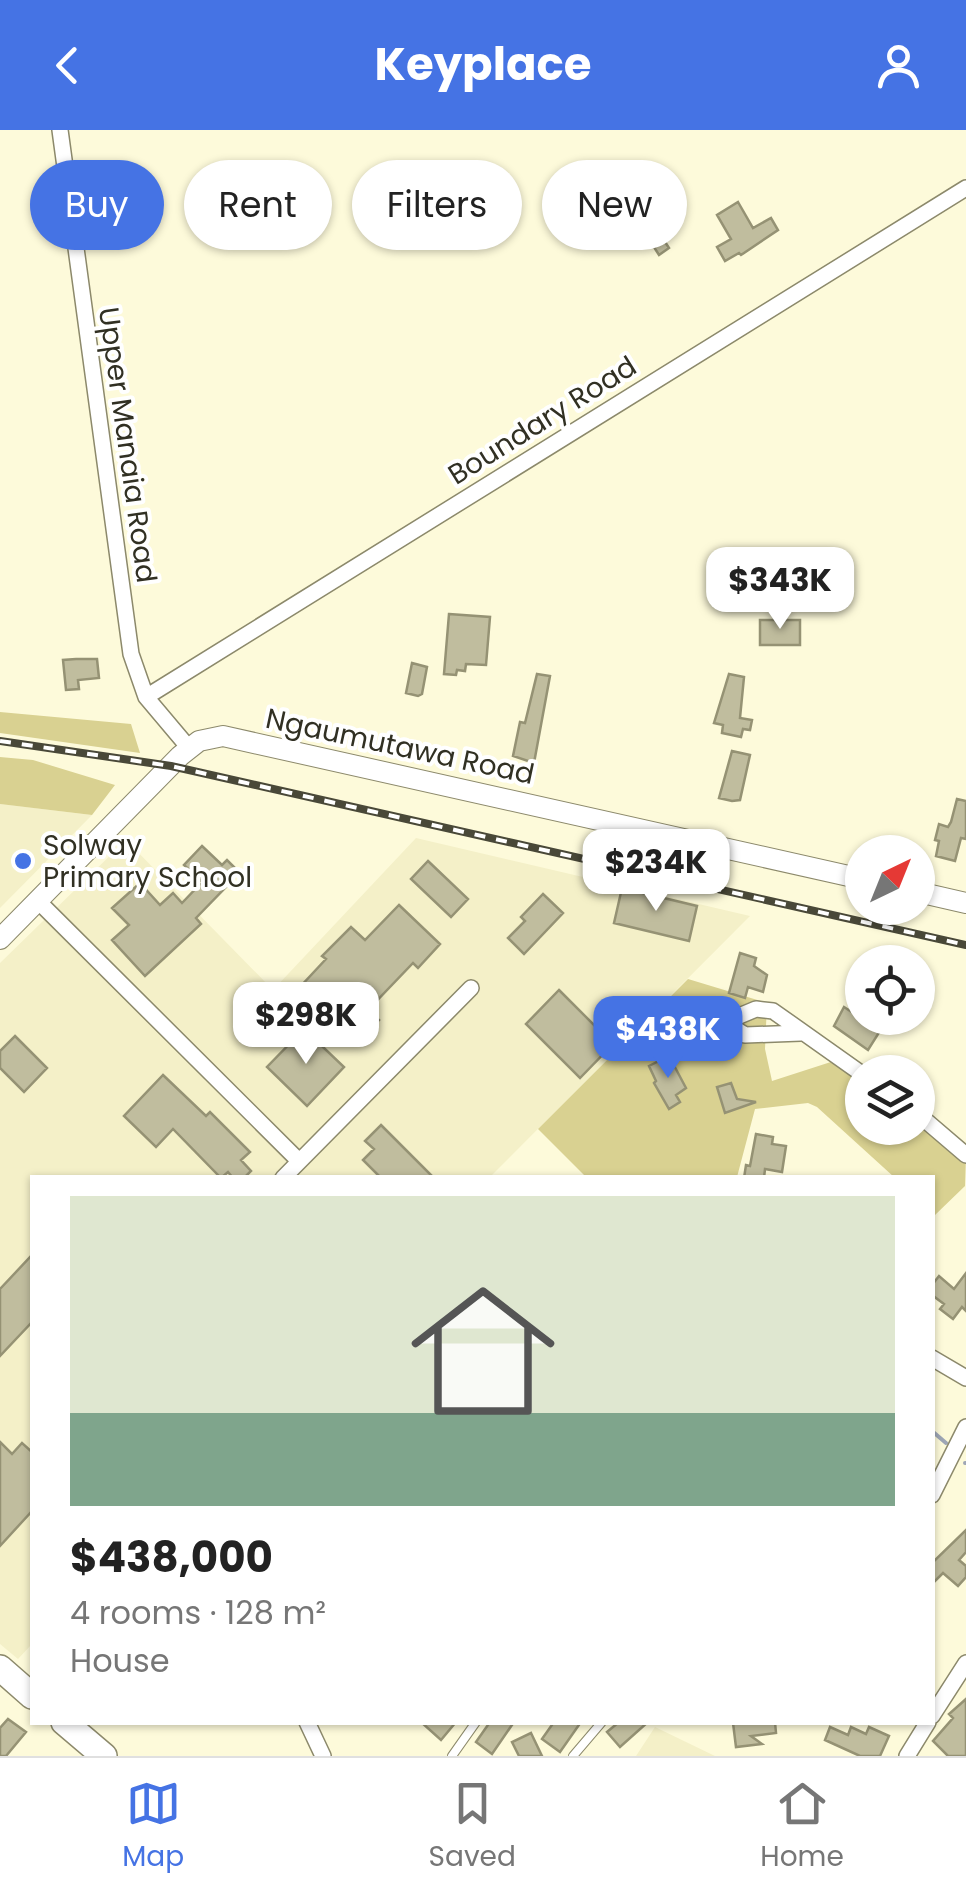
<!DOCTYPE html>
<html lang="en">
<head>
<meta charset="utf-8">
<style>
  body { margin:0; font-family:Poppins,sans-serif; background:#f2f2f2; color:#222; height:100vh; display:flex; flex-direction:column; font-size:38px; white-space:nowrap }
  * { box-sizing:border-box; margin:0 }
  p { font-size:32px; color:#767676 }
  .icon { flex:none; width:55px; height:55px; fill:none; stroke:currentColor; stroke-width:2; stroke-linecap:round; stroke-linejoin:round }
  .map { position:relative; flex:1; overflow:hidden }
  .details { position:absolute; left:30px; top:1045px; width:905px; height:550px; display:flex; flex-direction:column; background:#fff; border-radius:0px; box-shadow:0 2px 8px #0004 }
  .details>* { flex:none }
  .top-card { position:absolute; left:30px; top:30px; width:908px; height:90px; display:flex; gap:20px }
  .needle { width:65px; rotate:43deg }
  .tools { position:absolute; left:845px; top:705px; display:grid; gap:20px }
  .tools a { display:grid; place-items:center; width:90px; height:90px; border-radius:50%; background:#fff; box-shadow:0 2px 8px #0004; font-size:50px }
  .price { position:absolute; translate:-50% -85px; padding:0 22px; border-radius:20px; background:#fff; color:#222; font-size:32px; line-height:65px; filter:drop-shadow(0 2px 5px #0008) }
  .price::after { content:''; position:absolute; left:50%; top:60px; width:30px; height:22px; margin-left:-15px; background:inherit; clip-path:polygon(0 0,100% 0,50% 100%) }
  .price.current { background:#4573e4; color:#fff }
  ul { padding:0; list-style:none }
  li { display:grid; align-content:center; gap:20px; height:530px; padding:0 40px }
  li span { display:grid; place-items:center; height:310px; border-radius:0px; color:#555 }
  li>.icon { margin-inline-start:auto }
  span .icon { width:180px; height:180px; fill:#fffc; stroke-width:1 }
  li b { font-size:42px }
  .tag { padding:0 35px; border-radius:45px; background:#fff; box-shadow:0 2px 8px #0004; font-size:35px; line-height:90px }
  .tag.current { background:#4573e4; color:#fff }
  header { display:flex; justify-content:space-between; align-items:center; height:130px; padding:0 40px; background:#4573e4; color:#fff; font-size:45px; font-weight:700 }
  .tabs { display:flex; justify-content:space-around; align-items:center; height:140px; border-top:2px solid #e0e0e0; background:#fff; font-size:28px; color:#767676 }
  .tabs a { display:grid; justify-items:center; gap:5px }
  .tabs .current { color:#4573e4 }
  .map>svg:first-child { display:block }
  .built { fill:#f4f0c8 }
  .green { fill:#d9d191 }
  .lines { fill:none; stroke-linecap:round; stroke-linejoin:round }
  .stream { stroke:#9ea6b5; stroke-width:4 }
  .building { fill:#c0bd9e; stroke:#959274; stroke-width:2.5 }
  .service-casing { stroke:#8c896b; stroke-width:10 }
  .minor-casing { stroke:#8c896b; stroke-width:18 }
  .secondary-casing { stroke:#8c896b; stroke-width:22 }
  .trunk-casing { stroke:#8c896b; stroke-width:28 }
  .service { stroke:#fff; stroke-width:8 }
  .minor { stroke:#fff; stroke-width:15 }
  .secondary { stroke:#fff; stroke-width:20 }
  .trunk { stroke:#fff; stroke-width:25 }
  .rail-casing { stroke:#494838; stroke-width:8 }
  .rail { stroke:#fff; stroke-width:4; stroke-dasharray:11; stroke-linecap:butt }
  .poi-dot { fill:#4573e4; stroke:#fff; stroke-width:4 }
  .labels { text-anchor:middle; stroke-width:8; stroke-linejoin:round; paint-order:stroke }
  .street-label { font-size:28px; fill:#313023; stroke:#fff }
  .poi-label { font-size:28px; fill:#313023; stroke:#fff; text-anchor:start }
</style>
</head>
<body>
<header><svg class="icon" aria-label="back" viewBox="0 0 24 24"><path d="M15 5l-7 7 7 7"/></svg>Keyplace<svg class="icon" aria-label="person" viewBox="0 0 24 24"><circle cx="12" cy="8" r="4"/><path d="M4 21q1-7 8-7t8 7"/></svg></header>
<div class="map">
<svg width="966" height="1626" viewBox="0 0 966 1626">
  <rect width="100%" height="100%" fill="#fdfada"/>
  <path class="built" d="M 0,674 L 92,685 L 0,778 Z
    M 416,708 L 750,786 L 490,1047 L 32,1048 L 32,1514 L 18,1529 L 0,1514 L 0,833 L 126,710 L 273,860 Z
    M 655,1597 L 715,1626 L 636,1626 Z"/>
  <path class="green" d="M 0,582 L 131,594 L 140,623 L 0,603 Z
    M 0,627 L 33,630 L 115,655 L 92,685 L 0,674 Z
    M 688,849 L 767,873 L 765,919 L 772,951 L 837,930 L 862,942 L 862,998 L 918,998 L 918,978 L 966,1026 L 965,1056 L 935,1085 L 932,1048 L 894,1047 L 817,977 L 808,973 L 755,979 L 737,1047 L 586,1047 L 538,999 Z"/>
  <g class="lines">
    <path class="stream" d="M 932,1301 L 946,1313
      M 965,1333 L 966,1333"/>
  </g>
  <path class="building" d="M 738,72 L 753,98 L 771,88 L 778,100 L 741,125 L 739,123 L 725,131 L 717,117 L 731,109 L 717,85 Z
    M 650,89 L 669,118 L 659,125 L 640,95 Z
    M 449,484 L 490,487 L 486,535 L 466,534 L 465,541 L 457,540 L 456,545 L 444,544 Z
    M 760,490 L 800,490 L 800,515 L 760,515 Z
    M 76,529 L 97,529 L 99,548 L 78,550 L 79,559 L 66,560 L 63,530 Z
    M 412,533 L 427,537 L 422,564 L 418,566 L 406,563 Z
    M 537,544 L 550,546 L 534,633 L 513,626 L 520,592 L 525,593 Z
    M 729,544 L 744,547 L 740,588 L 752,590 L 750,600 L 743,599 L 741,607 L 722,603 L 723,595 L 714,593 Z
    M 732,621 L 750,625 L 740,670 L 732,671 L 719,668 Z
    M 957,669 L 966,671 L 966,709 L 961,708 L 955,731 L 936,726 L 939,711 L 935,710 L 939,694 L 948,697 L 951,692 Z
    M 202,716 L 222,735 L 227,730 L 236,739 L 222,753 L 226,757 L 196,788 L 201,794 L 145,846 L 112,810 L 129,795 L 112,778 L 140,753 L 160,775 L 173,763 L 182,773 L 202,752 L 184,735 Z
    M 428,731 L 468,769 L 451,787 L 411,749 Z
    M 622,758 L 697,776 L 689,811 L 614,793 Z
    M 543,764 L 563,783 L 524,824 L 508,808 L 525,791 L 521,787 Z
    M 399,775 L 440,814 L 418,838 L 413,833 L 368,880 L 379,890 L 357,912 L 300,857 L 326,829 L 322,826 L 351,797 L 365,810 Z
    M 740,823 L 756,828 L 754,836 L 767,845 L 763,862 L 748,857 L 745,868 L 729,863 Z
    M 559,860 L 613,914 L 580,948 L 526,894 Z
    M 844,877 L 861,888 L 876,888 L 885,893 L 868,920 L 834,896 Z
    M 304,899 L 344,937 L 307,976 L 267,937 Z
    M 15,906 L 47,938 L 24,962 L 0,938 L 0,921 Z
    M 669,926 L 686,958 L 676,965 L 680,972 L 669,979 L 654,953 L 656,951 L 649,936 Z
    M 163,945 L 206,986 L 210,982 L 250,1022 L 241,1030 L 251,1041 L 244,1048 L 233,1048 L 228,1042 L 221,1048 L 173,999 L 156,1017 L 124,986 Z
    M 731,953 L 737,969 L 756,972 L 725,983 L 717,957 Z
    M 381,995 L 434,1048 L 381,1048 L 363,1030 L 374,1019 L 365,1011 Z
    M 756,1004 L 773,1007 L 772,1014 L 786,1016 L 782,1042 L 765,1039 L 764,1048 L 744,1048 L 746,1035 L 750,1036 Z
    M 32,1125 L 32,1192 L 0,1226 L 0,1159 Z
    M 966,1143 L 966,1181 L 962,1177 L 953,1189 L 940,1179 L 944,1174 L 932,1165 L 932,1155 L 939,1146 L 954,1159 Z
    M 0,1312 L 12,1324 L 22,1313 L 32,1322 L 32,1381 L 0,1416 Z
    M 966,1400 L 966,1422 L 959,1430 L 966,1436 L 966,1447 L 958,1456 L 943,1443 L 932,1454 L 932,1433 Z
    M 966,1569 L 966,1626 L 948,1626 L 933,1611 L 953,1588 L 949,1584 Z
    M 8,1589 L 26,1602 L 6,1626 L 0,1626 L 0,1598 Z
    M 421,1592 L 456,1592 L 441,1610 Z
    M 490,1592 L 514,1592 L 492,1624 L 476,1612 Z
    M 554,1592 L 581,1592 L 560,1622 L 542,1609 Z
    M 619,1592 L 648,1592 L 620,1617 L 607,1602 Z
    M 775,1592 L 776,1603 L 751,1606 L 762,1614 L 736,1617 L 733,1593 Z
    M 830,1597 L 848,1605 L 851,1597 L 866,1604 L 869,1597 L 889,1606 L 880,1626 L 860,1626 L 825,1610 Z
    M 531,1603 L 542,1626 L 519,1626 L 512,1612 Z"/>
  <g class="lines">
    <defs>
      <path id="service" d="M 452,1626 L 476,1592
        M 573,1626 L 602,1592"/>
      <path id="minor" d="M 60,0 L 131,524 L 146,567 L 189,618
        M 146,567 L 966,58
        M 38,771 L 299,1031
        M 801,903 L 745,905 L 732,897 L 732,889 L 756,879 L 773,881 L 862,944
        M 918,984 L 966,1025
        M 283,1048 L 471,858
        M 932,1228 L 966,1248
        M 932,1365 L 966,1297
        M 932,1586 L 966,1533
        M 307,1592 L 323,1626
        M 907,1626 L 928,1592"/>
      <path id="secondary" d="M 918,762 L 966,773
        M 0,809 L 180,626 L 199,611 L 223,606 L 862,749"/>
      <path id="trunk" d="M 0,1538 L 32,1566
        M 64,1592 L 104,1626"/>
    </defs>
    <use href="#service" class="service-casing"/>
    <use href="#minor" class="minor-casing"/>
    <use href="#secondary" class="secondary-casing"/>
    <use href="#trunk" class="trunk-casing"/>
    <use href="#service" class="service"/>
    <use href="#minor" class="minor"/>
    <use href="#secondary" class="secondary"/>
    <use href="#trunk" class="trunk"/>
    <defs>
      <path id="rail" d="M 0,611 L 171,636 L 966,815"/>
    </defs>
    <use href="#rail" class="rail-casing"/>
    <use href="#rail" class="rail"/>
  </g>
  <circle class="poi-dot" cx="23" cy="731" r="10"/>
  <g class="labels">
    <g class="street-label">
      <text transform="translate(542 290) rotate(-32)" y="10">Boundary Road</text>
      <text transform="translate(128 315) rotate(82)" y="10">Upper Manaia Road</text>
      <text transform="translate(400 616) rotate(12)" y="10">Ngaumutawa Road</text>
    </g>
    <g class="poi-label">
      <text x="43" y="725">Solway<tspan x="43" dy="32">Primary School</tspan></text>
    </g>
  </g>
</svg>
<div class="tools">
<a><svg class="needle" viewBox="-14 -14 28 28"><path d="M0-13l5 13h-10z" fill="#e53935"/><path d="M0 13l5-13h-10z" fill="#767676"/></svg></a>
<a><svg class="icon" aria-label="locate" viewBox="0 0 24 24"><circle cx="12" cy="12" r="6"/><path d="M12 2v4M12 18v4M2 12h4M18 12h4"/></svg></a>
<a><svg class="icon" aria-label="layers" viewBox="0 0 24 24"><path d="M12 4l9 5-9 5-9-5zM3 14l9 5 9-5"/></svg></a>
</div>
<b class="price" style="left:780px;top:502px">$343K</b>
<b class="price" style="left:656px;top:784px">$234K</b>
<b class="price" style="left:306px;top:937px">$298K</b>
<b class="price current" style="left:668px;top:951px">$438K</b>
<div class="top-card">
<a class="tag current">Buy</a>
<a class="tag">Rent</a>
<a class="tag">Filters</a>
<a class="tag">New</a>
</div>
<section class="details">
<ul>
<li><span style="background:linear-gradient(#dfe7d0 70%,#7fa58c 0)"><svg class="icon" aria-label="home" viewBox="0 0 24 24"><path d="M3 11l9-7 9 7M6 9v11h12V9"/></svg></span><div><b>$438,000</b><p>4 rooms · 128 m²</p><p>House</p></div></li>
</ul>
</section>
</div>
<nav class="tabs">
<a class="current"><svg class="icon" aria-label="map" viewBox="0 0 24 24"><path d="M3 6l6-2 6 2 6-2v14l-6 2-6-2-6 2zM9 4v14M15 6v14"/></svg>Map</a>
<a><svg class="icon" aria-label="saved" viewBox="0 0 24 24"><path d="M7 4h10v16l-5-4-5 4z"/></svg>Saved</a>
<a><svg class="icon" aria-label="home" viewBox="0 0 24 24"><path d="M3 11l9-7 9 7M6 9v11h12V9"/></svg>Home</a>
</nav>
</body>
</html>
